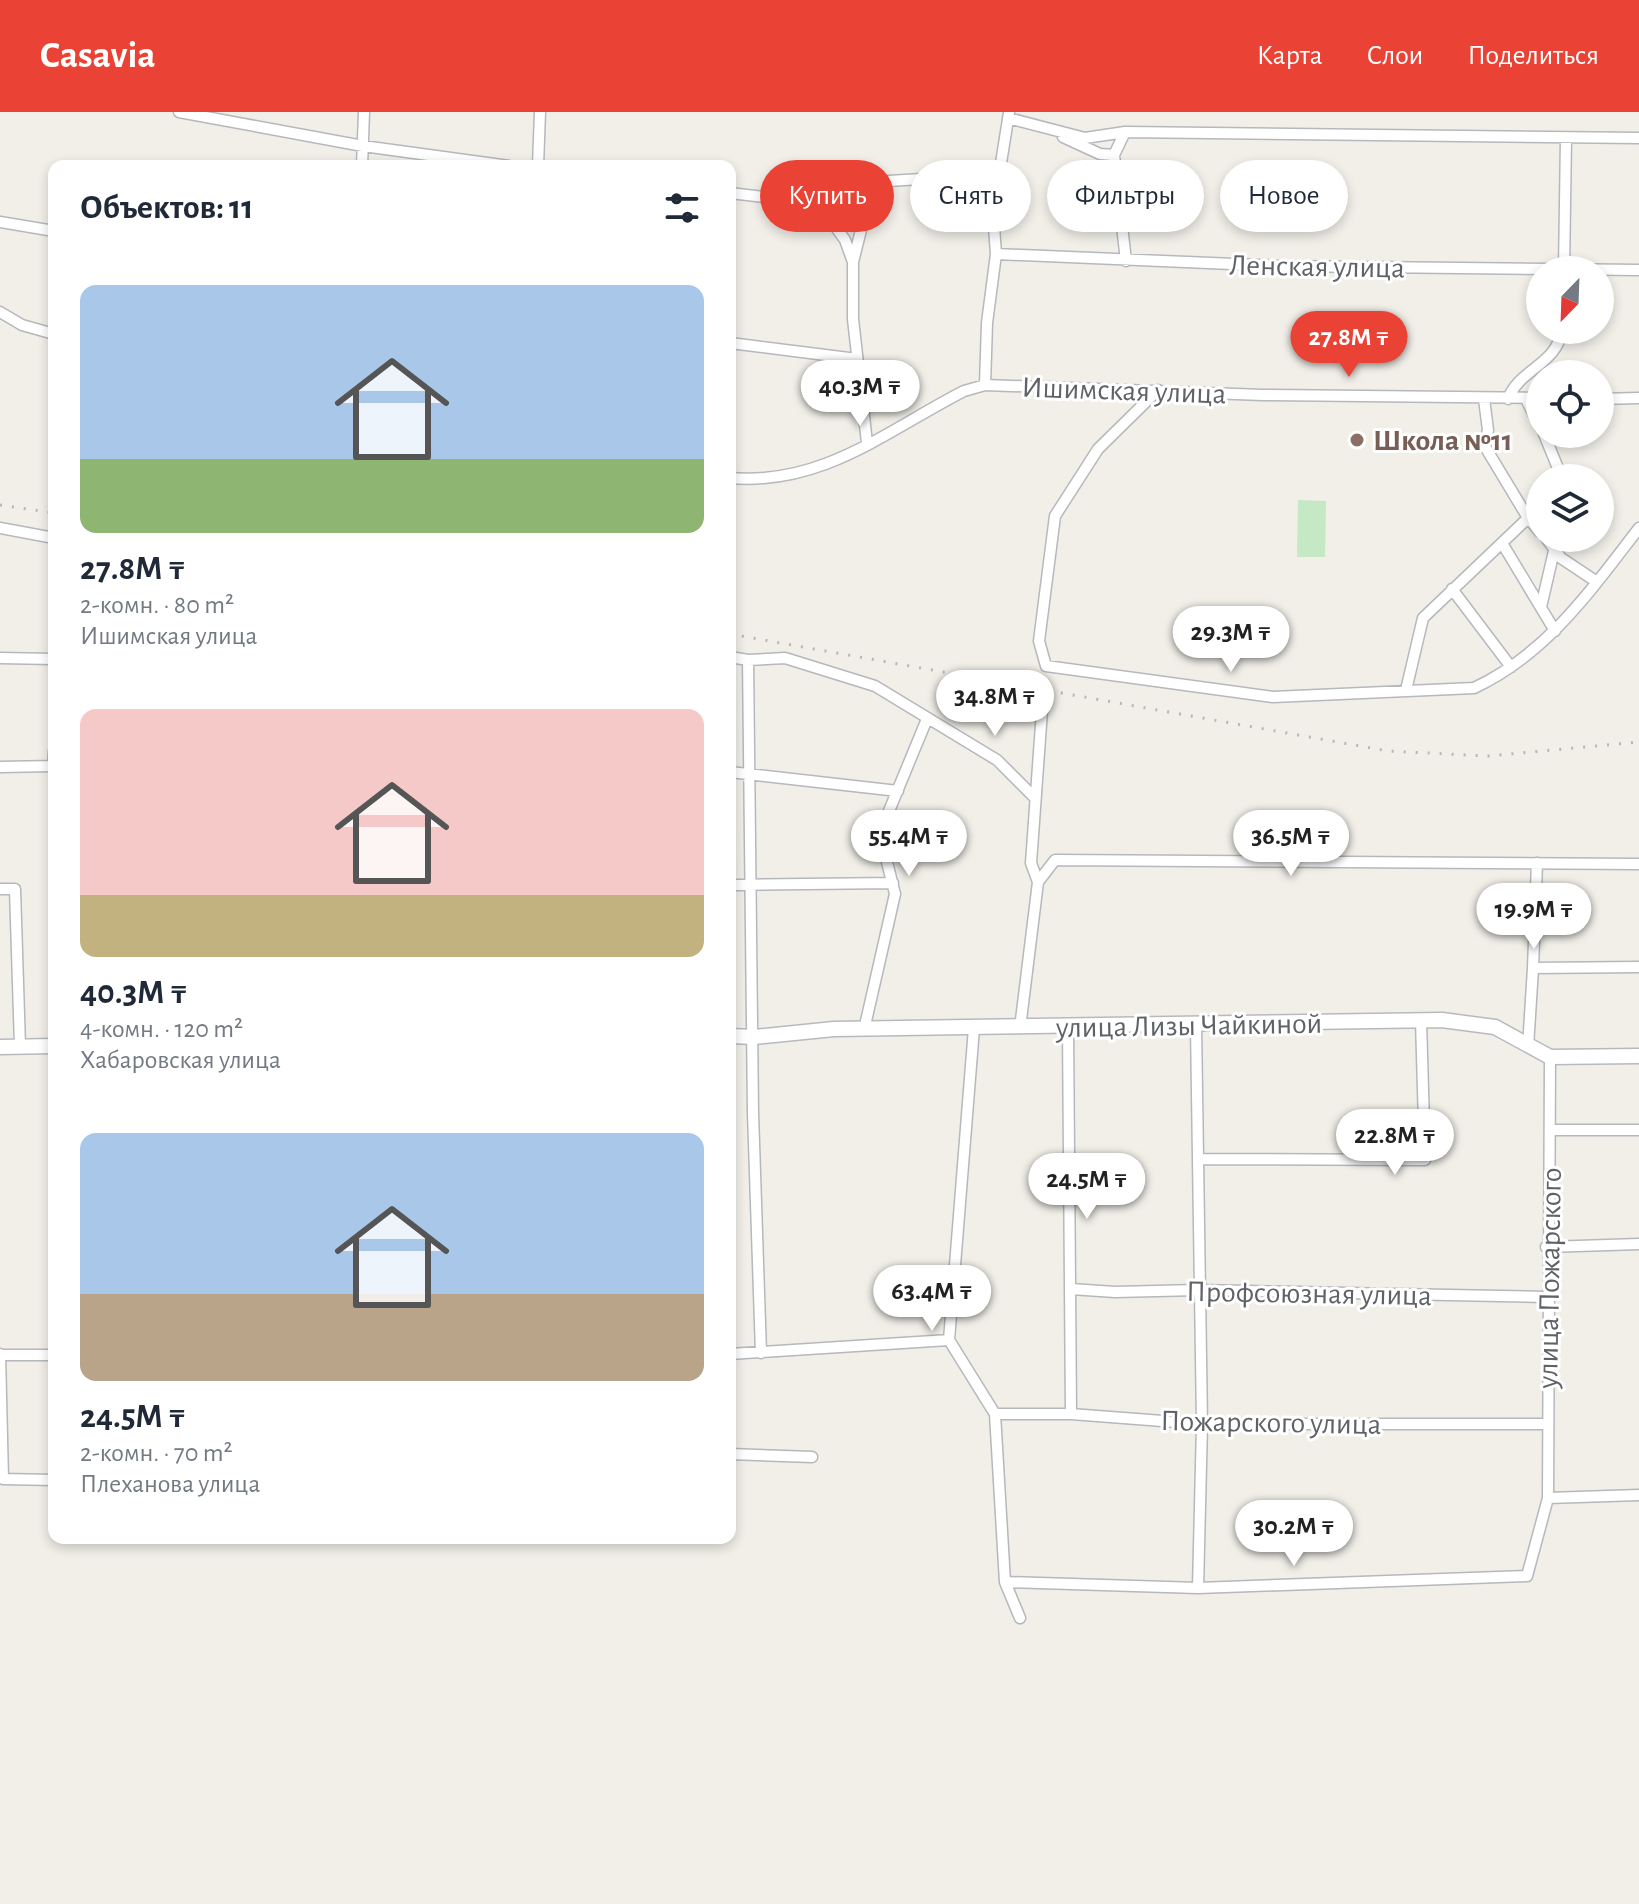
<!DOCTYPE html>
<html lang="ru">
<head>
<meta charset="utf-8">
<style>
  body { margin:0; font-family:"Alegreya Sans",sans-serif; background:#f6f6f7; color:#1f2937; height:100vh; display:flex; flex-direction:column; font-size:30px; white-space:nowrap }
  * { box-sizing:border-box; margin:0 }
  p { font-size:26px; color:#747a83 }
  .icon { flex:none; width:44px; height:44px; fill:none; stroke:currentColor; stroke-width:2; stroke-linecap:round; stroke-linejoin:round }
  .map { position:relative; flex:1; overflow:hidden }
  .panel { position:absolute; left:48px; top:48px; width:688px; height:1384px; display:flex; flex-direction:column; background:#fff; border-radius:16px; box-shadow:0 4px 12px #0003 }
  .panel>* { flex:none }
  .guide { position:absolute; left:760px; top:48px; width:758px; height:72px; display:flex; gap:16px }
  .needle { width:52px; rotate:203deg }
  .controls { position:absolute; left:1526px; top:144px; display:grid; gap:16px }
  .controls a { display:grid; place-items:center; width:88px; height:88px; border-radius:50%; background:#fff; box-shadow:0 4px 12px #0003; font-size:40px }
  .price { position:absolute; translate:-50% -68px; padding:0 18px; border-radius:28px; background:#fff; color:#222; font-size:26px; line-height:52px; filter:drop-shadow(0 2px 4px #0008) }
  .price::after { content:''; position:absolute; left:50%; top:48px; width:24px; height:18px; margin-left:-12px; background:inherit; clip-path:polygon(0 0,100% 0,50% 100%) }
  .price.active { background:#ea4335; color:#fff }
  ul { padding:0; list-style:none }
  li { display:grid; align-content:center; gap:16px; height:424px; padding:0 32px }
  li span { display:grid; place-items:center; height:248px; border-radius:16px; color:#555 }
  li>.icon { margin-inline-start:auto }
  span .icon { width:144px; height:144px; fill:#fffc; stroke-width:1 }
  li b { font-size:34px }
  h2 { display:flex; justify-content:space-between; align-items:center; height:96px; padding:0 32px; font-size:34px }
  .pill { padding:0 28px; border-radius:36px; background:#fff; box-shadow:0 4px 12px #0003; font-size:28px; line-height:72px }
  .pill.active { background:#ea4335; color:#fff }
  header { display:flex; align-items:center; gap:48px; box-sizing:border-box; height:112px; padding:0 40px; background:#ea4335; color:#fff }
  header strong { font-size:38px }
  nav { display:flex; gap:44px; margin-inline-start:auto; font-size:28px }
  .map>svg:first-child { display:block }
  .green { fill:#c5e8c5 }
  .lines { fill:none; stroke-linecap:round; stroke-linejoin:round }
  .street-casing { stroke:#b5b8bc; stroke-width:13 }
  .secondary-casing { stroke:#b6babf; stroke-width:17 }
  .street { stroke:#fff; stroke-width:10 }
  .secondary { stroke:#fff; stroke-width:14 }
  .rail { stroke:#b6b7b8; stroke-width:3; stroke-dasharray:2 10; stroke-linecap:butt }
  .education-dot { fill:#8d6e63; stroke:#fff; stroke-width:3 }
  .labels { text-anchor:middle; stroke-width:6; stroke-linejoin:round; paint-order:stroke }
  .street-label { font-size:30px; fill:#5f6368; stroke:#fff }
  .education-label { font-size:30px; font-weight:bold; fill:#785e54; stroke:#fff; text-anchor:start }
</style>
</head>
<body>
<header>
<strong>Casavia</strong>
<nav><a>Карта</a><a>Слои</a><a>Поделиться</a></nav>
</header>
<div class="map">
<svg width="1639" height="1792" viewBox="0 0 1639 1792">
  <rect width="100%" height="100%" fill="#f1efe8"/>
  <path class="green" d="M 1298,388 L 1326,389 L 1325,445 L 1297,445 Z"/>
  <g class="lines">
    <defs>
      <path id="street" d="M 179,0 L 363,34 L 509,54
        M 1008,6 L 1085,26 L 1125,20 L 1639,26
        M 1125,20 L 1114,43 L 1126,149
        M 1063,25 L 1100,42 L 1114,43
        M 362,54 L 364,0
        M 538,54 L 540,0
        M 730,81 L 808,90 L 830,107 L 845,128 L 853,150 L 853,207 L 867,331
        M 0,110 L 54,119
        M 996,142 L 1281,154 L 1639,158
        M 853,150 L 873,70 L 1000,62
        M 1564,158 L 1566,26
        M 0,200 L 22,213 L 54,222
        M 730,231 L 857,247
        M 985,273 L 987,211 L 996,142 L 993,101 L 1009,1
        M 1158,278 L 1098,337 L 1055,404 L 1039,529 L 1046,554 L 1273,585 L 1474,576 C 1547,542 1591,478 1639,416
        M 1508,287 C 1519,257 1557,253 1562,218
        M 1526,287 L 1540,315
        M 1600,287 L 1639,286
        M 1544,322 L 1562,366
        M 730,366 C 822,374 886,319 964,279 L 985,273 L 1263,283 L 1540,286
        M 1540,396 L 1528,406 L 1540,420
        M 0,416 L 54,426
        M 1546,426 L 1561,446 L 1597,470
        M 1502,431 L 1555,519
        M 1452,477 L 1511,555
        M 1541,495 L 1557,426
        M 730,545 L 748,548 L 785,546 L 875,574 L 997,648 L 1034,685
        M 0,546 L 54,547
        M 748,548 L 753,1001 L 761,1241
        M 1406,578 L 1423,506 L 1528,406 L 1484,333 L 1488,318 L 1484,287
        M 53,654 L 54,639
        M 0,655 L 54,654
        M 730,660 L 898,679
        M 1038,770 L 1055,748 L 1639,752
        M 730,773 L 893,771
        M 0,777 L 15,777 L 20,934
        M 1533,856 L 1537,751
        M 1196,913 L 1202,1312 L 1198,1476
        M 1068,915 L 1071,1302
        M 974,916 L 949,1228 L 995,1302 L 1005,1470 L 1020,1506
        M 1020,916 L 1038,770 L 1031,751 L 1043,585
        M 864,918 L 895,782 L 886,746 L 889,699 L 927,607
        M 1528,935 L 1533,856 L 1639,855
        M 1551,1018 L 1639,1018
        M 1198,1047 L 1425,1048 L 1421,908
        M 1546,1135 L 1639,1132
        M 1071,1177 L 1115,1180 L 1198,1178 L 1547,1185
        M 0,1242 L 3,1367 L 54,1368
        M 730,1242 L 949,1228
        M 0,1243 L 54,1243
        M 995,1302 L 1071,1302 L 1202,1312 L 1547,1312
        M 730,1342 L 812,1345
        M 1548,1386 L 1639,1383
        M 1005,1470 L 1198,1476 L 1527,1464 L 1548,1386 L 1550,945"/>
      <path id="secondary" d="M 730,924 L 754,925 L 834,917 L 1442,908 L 1495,915 L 1550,945 L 1639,944
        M 0,935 L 54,934"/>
    </defs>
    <use href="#street" class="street-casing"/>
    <use href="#secondary" class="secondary-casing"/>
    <use href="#street" class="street"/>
    <use href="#secondary" class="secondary"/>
    <path class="rail" d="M 0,393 L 54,401
      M 730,522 L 1388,639 L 1488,644 L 1639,630"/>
  </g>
  <circle class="education-dot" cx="1357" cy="328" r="8"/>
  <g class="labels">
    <g class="street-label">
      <text transform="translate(1317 154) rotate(1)" y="10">Ленская улица</text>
      <text transform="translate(1124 278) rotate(2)" y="10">Ишимская улица</text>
      <text transform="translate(1189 913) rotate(-1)" y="10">улица Лизы Чайкиной</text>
      <text transform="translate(1549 1166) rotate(-89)" y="10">улица Пожарского</text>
      <text transform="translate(1309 1181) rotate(1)" y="10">Профсоюзная улица</text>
      <text transform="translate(1271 1310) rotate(1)" y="10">Пожарского улица</text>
    </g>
    <g class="education-label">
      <text x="1373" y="338">Школа №11</text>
    </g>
  </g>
</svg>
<div class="controls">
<a><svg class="needle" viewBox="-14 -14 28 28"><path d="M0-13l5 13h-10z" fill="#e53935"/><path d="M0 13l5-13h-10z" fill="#747a83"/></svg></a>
<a><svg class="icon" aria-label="locate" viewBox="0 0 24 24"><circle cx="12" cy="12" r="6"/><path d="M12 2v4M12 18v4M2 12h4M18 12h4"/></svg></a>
<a><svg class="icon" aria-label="layers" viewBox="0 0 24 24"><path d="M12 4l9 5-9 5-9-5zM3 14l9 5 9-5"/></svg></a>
</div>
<b class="price active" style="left:1349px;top:267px">27.8M ₸</b>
<b class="price" style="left:860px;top:316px">40.3M ₸</b>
<b class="price" style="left:1231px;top:562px">29.3M ₸</b>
<b class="price" style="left:995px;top:626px">34.8M ₸</b>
<b class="price" style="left:909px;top:766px">55.4M ₸</b>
<b class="price" style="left:1291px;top:766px">36.5M ₸</b>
<b class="price" style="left:1534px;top:839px">19.9M ₸</b>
<b class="price" style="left:1395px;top:1065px">22.8M ₸</b>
<b class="price" style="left:1087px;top:1109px">24.5M ₸</b>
<b class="price" style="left:932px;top:1221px">63.4M ₸</b>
<b class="price" style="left:1294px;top:1456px">30.2M ₸</b>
<div class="guide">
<a class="pill active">Купить</a>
<a class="pill">Снять</a>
<a class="pill">Фильтры</a>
<a class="pill">Новое</a>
</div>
<section class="panel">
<h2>Объектов: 11<svg class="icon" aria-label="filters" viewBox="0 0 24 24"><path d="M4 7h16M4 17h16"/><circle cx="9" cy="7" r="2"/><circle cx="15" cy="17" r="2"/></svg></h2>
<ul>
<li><span style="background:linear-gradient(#a9c7e8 70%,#8fb573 0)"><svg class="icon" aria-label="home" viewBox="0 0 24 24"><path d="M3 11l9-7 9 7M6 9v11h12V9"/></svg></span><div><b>27.8M ₸</b><p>2-комн. · 80 m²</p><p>Ишимская улица</p></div></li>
<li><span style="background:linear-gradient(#f6c9c9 75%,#c2b280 0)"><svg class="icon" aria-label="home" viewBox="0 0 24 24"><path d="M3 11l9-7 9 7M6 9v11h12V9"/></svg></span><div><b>40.3M ₸</b><p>4-комн. · 120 m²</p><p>Хабаровская улица</p></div></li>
<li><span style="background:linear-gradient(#a9c7e8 65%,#b9a48a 0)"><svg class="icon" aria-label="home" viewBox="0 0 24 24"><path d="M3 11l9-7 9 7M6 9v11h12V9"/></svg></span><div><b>24.5M ₸</b><p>2-комн. · 70 m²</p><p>Плеханова улица</p></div></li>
</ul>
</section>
</div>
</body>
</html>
